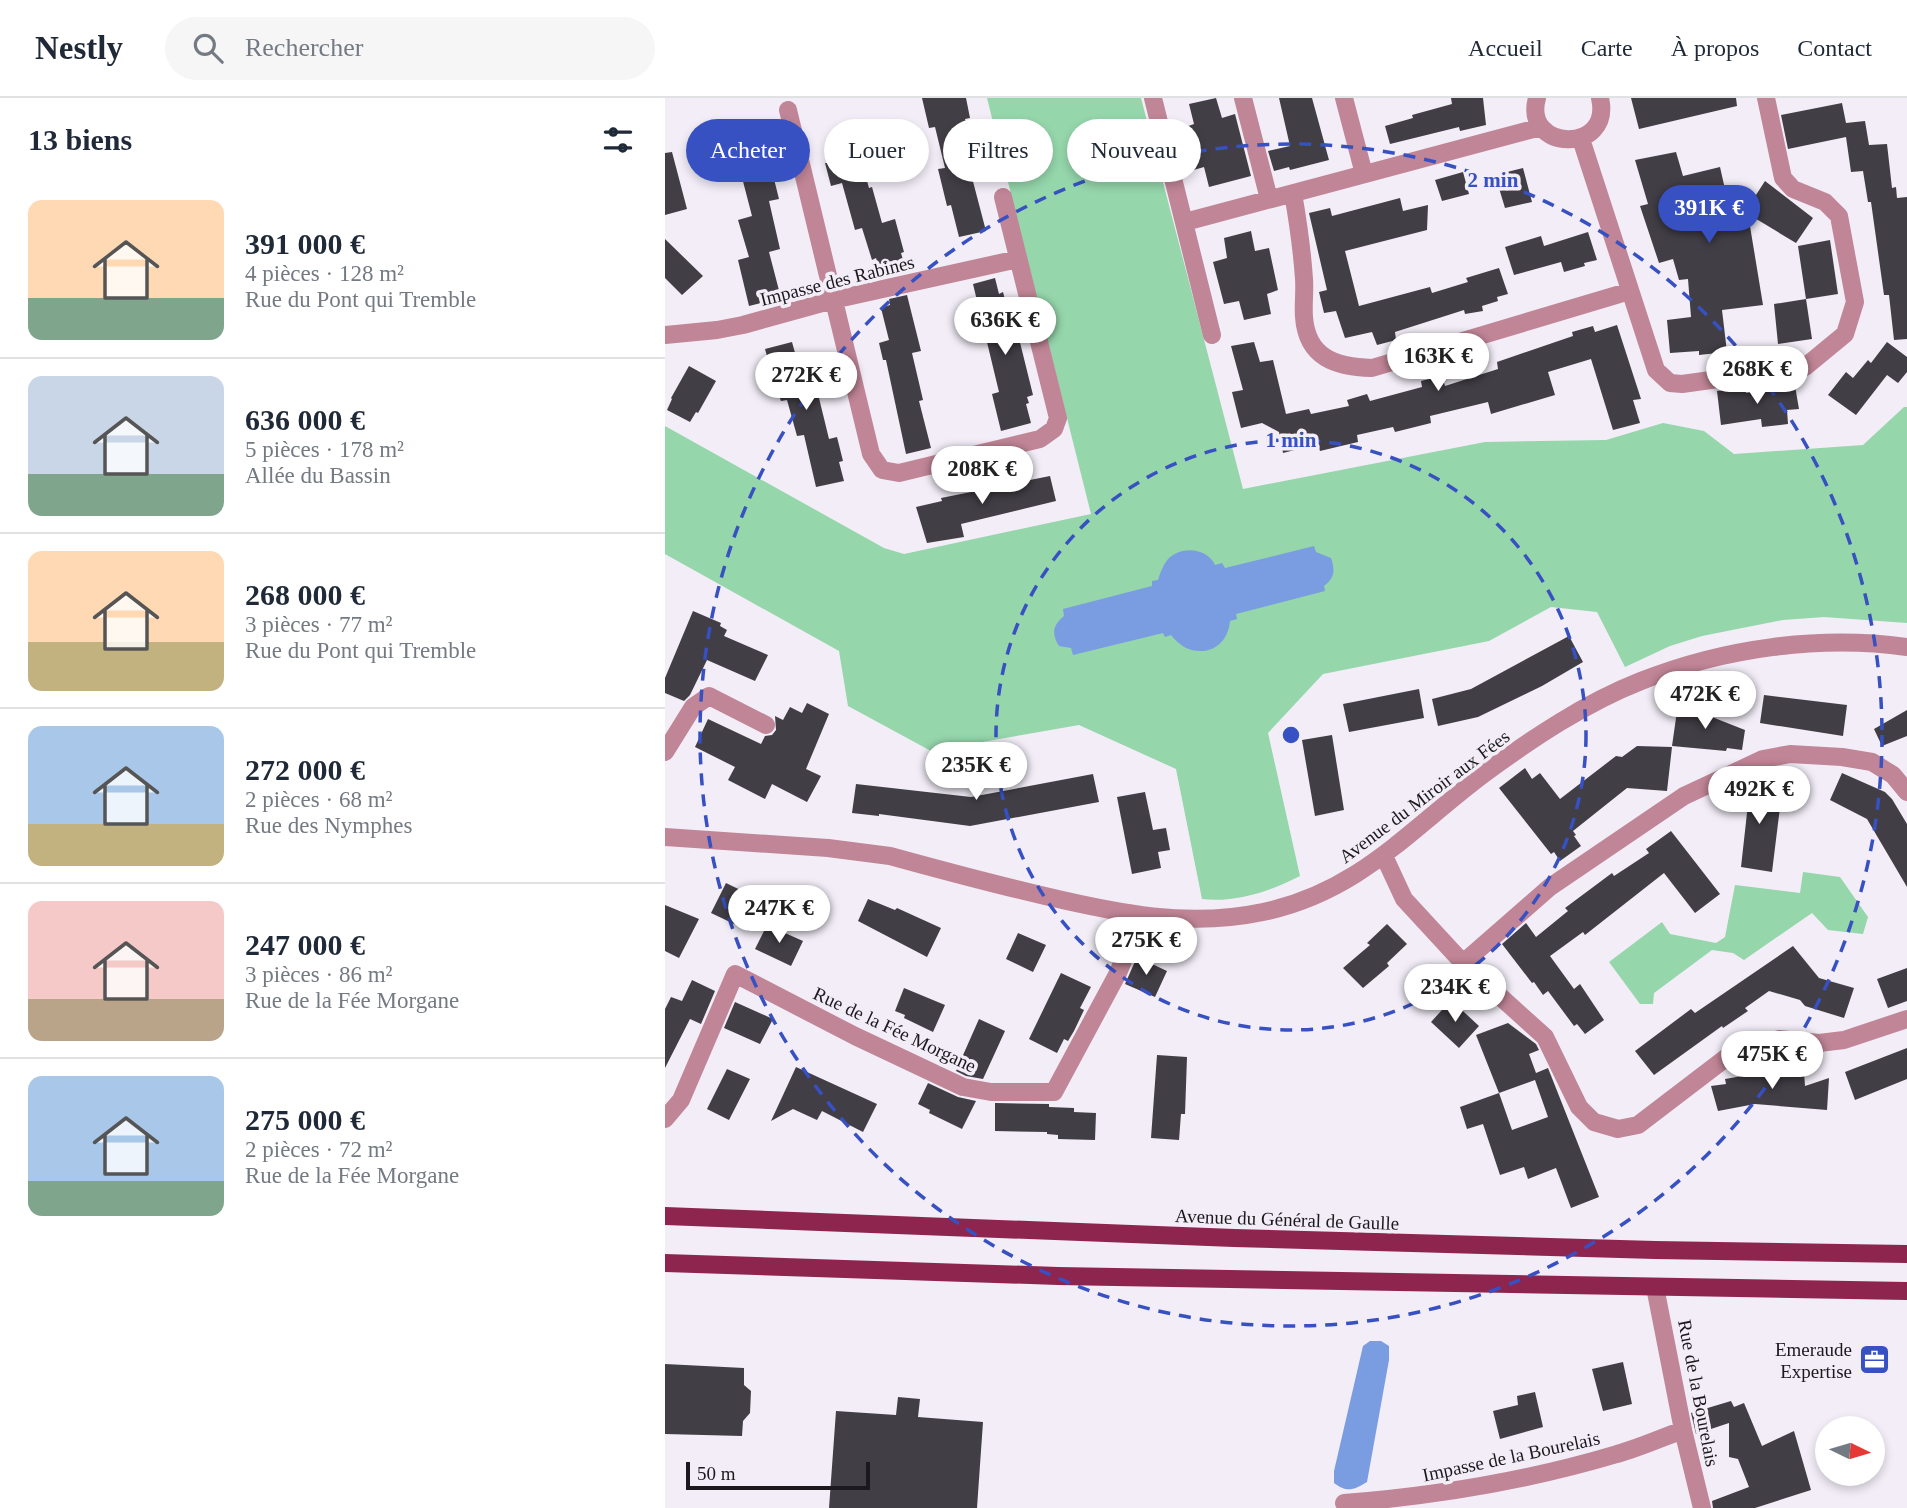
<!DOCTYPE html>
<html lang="fr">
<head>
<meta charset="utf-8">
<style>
  body { margin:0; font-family:"Times New Roman",serif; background:#f6f6f7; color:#1f2937; height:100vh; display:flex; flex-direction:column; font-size:26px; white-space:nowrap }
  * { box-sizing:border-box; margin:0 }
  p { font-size:23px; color:#747a83 }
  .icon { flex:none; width:38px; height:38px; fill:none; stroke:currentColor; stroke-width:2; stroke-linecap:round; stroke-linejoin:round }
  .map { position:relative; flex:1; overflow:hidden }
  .sheet { display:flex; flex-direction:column; background:#fff; width:665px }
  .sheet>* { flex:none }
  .top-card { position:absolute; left:21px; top:21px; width:665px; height:63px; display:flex; gap:14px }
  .needle { width:46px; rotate:95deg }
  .buttons { position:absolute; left:1150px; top:1318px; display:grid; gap:14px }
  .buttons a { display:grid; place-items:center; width:70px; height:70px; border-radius:50%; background:#fff; box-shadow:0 4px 10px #0003; font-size:35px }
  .scale { position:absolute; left:21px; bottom:18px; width:184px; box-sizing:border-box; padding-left:7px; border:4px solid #1b191d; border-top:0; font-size:19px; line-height:24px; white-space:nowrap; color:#1b191d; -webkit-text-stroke:5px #f2edf7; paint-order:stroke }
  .price { position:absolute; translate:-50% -60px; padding:0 16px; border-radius:24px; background:#fff; color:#222; font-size:23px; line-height:46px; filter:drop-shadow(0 2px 4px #0008) }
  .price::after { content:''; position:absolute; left:50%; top:42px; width:21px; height:16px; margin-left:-10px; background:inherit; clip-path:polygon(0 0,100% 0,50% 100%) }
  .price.on { background:#3750c2; color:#fff }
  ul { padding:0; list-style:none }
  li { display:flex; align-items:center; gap:21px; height:175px; padding:0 28px }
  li+li { border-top:2px solid #e0e1e3 }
  li span { display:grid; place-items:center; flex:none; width:196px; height:140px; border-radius:14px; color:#555 }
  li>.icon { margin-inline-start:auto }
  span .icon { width:84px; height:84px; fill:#fffc; stroke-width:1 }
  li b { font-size:30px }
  h2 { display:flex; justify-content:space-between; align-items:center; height:84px; padding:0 28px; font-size:30px }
  .pill { padding:0 24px; border-radius:32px; background:#fff; box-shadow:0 4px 10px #0003; font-size:24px; line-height:63px }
  .pill.on { background:#3750c2; color:#fff }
  header { display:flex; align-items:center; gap:42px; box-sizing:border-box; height:98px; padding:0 35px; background:#fff; border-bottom:2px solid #e0e1e3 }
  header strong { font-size:33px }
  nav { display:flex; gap:38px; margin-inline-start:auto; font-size:24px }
  .search { width:490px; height:63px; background:#f6f6f7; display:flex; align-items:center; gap:18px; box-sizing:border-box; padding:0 24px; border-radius:38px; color:#747a83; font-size:26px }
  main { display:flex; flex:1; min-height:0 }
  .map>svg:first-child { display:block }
  .green { fill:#95d6ab }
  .water { fill:#7a9ce0 }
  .building { fill:#423e46; fill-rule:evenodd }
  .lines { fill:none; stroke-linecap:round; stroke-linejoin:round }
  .minor { stroke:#c08596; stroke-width:18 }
  .primary { stroke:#8d254f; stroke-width:18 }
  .ring { fill:none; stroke:#3750c2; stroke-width:3.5; stroke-dasharray:12 9 }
  .labels { text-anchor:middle; stroke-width:7; stroke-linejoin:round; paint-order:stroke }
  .street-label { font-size:19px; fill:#1b191d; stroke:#f2edf7 }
  .poi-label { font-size:19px; fill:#1b191d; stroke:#f2edf7; text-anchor:end }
  .centre { fill:#3750c2; stroke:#f2edf7; stroke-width:3.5 }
  .ring-label { font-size:21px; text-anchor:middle; font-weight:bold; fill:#3750c2; stroke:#f2edf7; stroke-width:7; stroke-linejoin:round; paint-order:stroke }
</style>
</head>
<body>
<header>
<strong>Nestly</strong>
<div class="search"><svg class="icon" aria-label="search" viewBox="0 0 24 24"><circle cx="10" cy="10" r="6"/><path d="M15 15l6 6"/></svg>Rechercher</div>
<nav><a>Accueil</a><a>Carte</a><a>À propos</a><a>Contact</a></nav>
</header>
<main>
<section class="sheet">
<h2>13 biens<svg class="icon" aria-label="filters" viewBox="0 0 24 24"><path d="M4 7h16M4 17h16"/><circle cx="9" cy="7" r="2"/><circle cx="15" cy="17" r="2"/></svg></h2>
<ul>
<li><span style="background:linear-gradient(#ffd9b3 70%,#7fa58c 0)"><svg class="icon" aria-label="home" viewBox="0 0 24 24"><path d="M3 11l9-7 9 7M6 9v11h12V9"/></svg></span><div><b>391 000 €</b><p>4 pièces · 128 m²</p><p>Rue du Pont qui Tremble</p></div></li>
<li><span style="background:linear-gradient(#c9d6e8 70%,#7fa58c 0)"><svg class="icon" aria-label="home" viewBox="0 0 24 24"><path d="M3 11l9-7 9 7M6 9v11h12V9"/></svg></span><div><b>636 000 €</b><p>5 pièces · 178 m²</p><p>Allée du Bassin</p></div></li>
<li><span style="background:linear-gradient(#ffd9b3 65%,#c2b280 0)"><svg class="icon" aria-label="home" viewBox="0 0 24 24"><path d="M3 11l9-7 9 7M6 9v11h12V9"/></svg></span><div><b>268 000 €</b><p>3 pièces · 77 m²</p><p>Rue du Pont qui Tremble</p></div></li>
<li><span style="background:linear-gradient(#a9c7e8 70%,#c2b280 0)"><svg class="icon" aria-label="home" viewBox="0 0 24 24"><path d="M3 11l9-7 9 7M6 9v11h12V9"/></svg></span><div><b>272 000 €</b><p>2 pièces · 68 m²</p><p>Rue des Nymphes</p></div></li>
<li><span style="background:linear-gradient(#f6c9c9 70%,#b9a48a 0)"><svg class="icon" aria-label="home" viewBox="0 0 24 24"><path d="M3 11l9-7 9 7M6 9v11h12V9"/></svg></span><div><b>247 000 €</b><p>3 pièces · 86 m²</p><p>Rue de la Fée Morgane</p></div></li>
<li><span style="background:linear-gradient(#a9c7e8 75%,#7fa58c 0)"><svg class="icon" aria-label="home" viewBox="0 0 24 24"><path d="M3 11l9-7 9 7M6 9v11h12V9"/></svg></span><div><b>275 000 €</b><p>2 pièces · 72 m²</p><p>Rue de la Fée Morgane</p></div></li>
</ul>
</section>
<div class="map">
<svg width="1242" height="1410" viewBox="0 0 1242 1410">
  <rect width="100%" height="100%" fill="#f2edf7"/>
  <path class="green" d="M 322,0 L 476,0 L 578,391 L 820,344 L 941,342 L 998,325 L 1039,333 L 1069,356 L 1198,347 L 1239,309 L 1242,309 L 1242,525 L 1159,519 L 1118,522 L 1037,538 L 1005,548 L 960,569 L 932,514 L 886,509 L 824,543 L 658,576 L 603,635 L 635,778 C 606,793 570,805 537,801 L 511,671 L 414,627 L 266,653 L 183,608 L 174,553 L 0,456 L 0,328 L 219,450 L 239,456 L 426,416 Z
    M 1138,774 L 1175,779 L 1203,819 L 1198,836 L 1163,832 L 1147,815 L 1079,862 L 1068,855 L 1047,852 L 989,895 L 988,906 L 975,906 L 944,864 L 997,824 L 1005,836 L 1051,845 L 1060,839 L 1070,787 L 1135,795 Z"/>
  <path class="water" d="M 649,448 L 651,454 L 666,460 C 670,472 670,480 659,488 L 660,493 L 571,516 L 572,521 L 565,523 C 562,557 525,563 506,537 L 500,539 L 498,535 L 408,557 L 406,550 L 394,548 C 386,535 388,527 399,518 L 398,511 L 487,488 L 487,483 L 493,482 C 495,475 498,467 503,461 C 516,447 543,450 550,467 L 557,465 L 560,470 Z
    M 705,1243 L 716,1243 L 724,1248 L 724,1262 L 702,1384 C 689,1392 682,1395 669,1385 L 669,1373 L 698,1248 Z"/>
  <path class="building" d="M 257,0 L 301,0 L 305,20 L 300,21 L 303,32 L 295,34 L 321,133 L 294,139 L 286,107 L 282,108 L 273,71 L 280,70 L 270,29 L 264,30 Z
    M 551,0 L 557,20 L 570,16 L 586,78 L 544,89 L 539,69 L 525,73 L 515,31 L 529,26 L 524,6 Z
    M 614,0 L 647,0 L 664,62 L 625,72 L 624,69 L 609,73 L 603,53 L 625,48 Z
    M 786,0 L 818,0 L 821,27 L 795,33 L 794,29 L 725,46 L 720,28 L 748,20 L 747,17 L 787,6 Z
    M 966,0 L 1071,0 L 1072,8 L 974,31 Z
    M 1177,5 L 1181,25 L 1200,23 L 1204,47 L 1222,46 L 1227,90 L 1231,89 L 1232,100 L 1242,99 L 1242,241 L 1229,242 L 1224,197 L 1219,197 L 1206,104 L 1203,104 L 1198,73 L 1186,74 L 1181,39 L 1123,51 L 1116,17 Z
    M 191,43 L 204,90 L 207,89 L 217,125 L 230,121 L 239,154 L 236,155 L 240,169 L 235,170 L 236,175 L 217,179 L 211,160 L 207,162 L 197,130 L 190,132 L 177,85 L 166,88 L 160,65 L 164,65 L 161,50 Z
    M 7,54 L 22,111 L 0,117 L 0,55 Z
    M 1011,54 L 1018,78 L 1055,69 L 1069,131 L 1100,83 L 1148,120 L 1131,145 L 1083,116 L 1098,207 L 1057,212 L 1062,254 L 1034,257 L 1034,253 L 1005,255 L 1002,222 L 1026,219 L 1023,181 L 1014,182 L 1008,161 L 994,165 L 975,108 L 983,106 L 970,62 Z
    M 104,61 L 114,101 L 104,103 L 115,151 L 104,154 L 116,200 L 84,208 L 73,162 L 84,159 L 73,122 L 87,118 L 74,68 Z
    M 858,70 L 867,104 L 840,110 L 830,77 Z
    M 798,74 L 804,96 L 777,103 L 770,82 Z
    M 735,100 L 738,113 L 763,107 L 762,132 L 680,153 L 694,208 L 765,189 L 767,195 L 803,184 L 801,180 L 834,170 L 843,196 L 832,199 L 833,203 L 817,208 L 818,213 L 800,216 L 799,212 L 730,234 L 731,242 L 712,247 L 707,234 L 680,240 L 671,213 L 659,215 L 654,194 L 662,192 L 644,115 L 665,110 L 667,118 Z
    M 586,133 L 590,153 L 604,150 L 613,192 L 602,196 L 606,216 L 579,222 L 574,203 L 559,206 L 548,164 L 562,160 L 559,140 Z
    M 923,134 L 932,162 L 919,165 L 920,168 L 899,174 L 896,164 L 849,177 L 840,149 L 876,138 L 879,148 Z
    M 0,141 L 38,178 L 17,197 L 0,180 Z
    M 1165,142 L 1173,196 L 1141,201 L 1147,241 L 1113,246 L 1109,206 L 1141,201 L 1133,148 Z
    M 330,180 L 334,196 L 338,194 L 344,217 L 348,216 L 368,297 L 362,299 L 364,305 L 361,306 L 366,325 L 336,333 L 327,296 L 334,294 L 308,186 Z
    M 242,197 L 256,253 L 247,255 L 258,302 L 254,303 L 266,350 L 241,356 L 221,262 L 218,262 L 214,245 L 224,242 L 216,210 L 225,207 L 224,201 Z
    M 952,227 L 976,301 L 968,302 L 975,325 L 948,332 L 926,261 L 883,274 L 890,297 L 826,316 L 823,304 L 765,318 L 766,325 L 730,334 L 728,329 L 692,337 L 693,344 L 655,353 L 653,346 L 618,355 L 614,334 L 597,325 L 576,330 L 567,294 L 578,292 L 566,248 L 589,244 L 595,264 L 608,262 L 621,316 L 644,311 L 646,316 L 684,308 L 682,302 L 702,296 L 705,303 L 757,289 L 756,283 L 777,278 L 780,288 L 833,271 L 832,264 L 908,238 L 907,234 L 928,228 L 930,234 Z
    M 127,244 L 132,262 L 144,259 L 164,341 L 172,339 L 178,363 L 174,364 L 179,383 L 151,389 L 139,337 L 132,338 L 122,302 L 116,303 L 111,290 L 100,251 Z
    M 1222,244 L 1242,259 L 1242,274 L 1233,285 L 1222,277 L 1191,317 L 1163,297 L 1181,274 L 1188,280 L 1203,262 L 1206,265 Z
    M 24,268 L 51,283 L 33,315 L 31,314 L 25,324 L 2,312 L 7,301 L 6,300 Z
    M 1130,288 L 1134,311 L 1122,312 L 1123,326 L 1097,329 L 1096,321 L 1056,327 L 1052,293 L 1080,289 L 1081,295 Z
    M 357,378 L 360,383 L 385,378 L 391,403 L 296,426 L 299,439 L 262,445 L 251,409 L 277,403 L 276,400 L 311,393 L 337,386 L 337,383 Z
    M 28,513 L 56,525 L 55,528 L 62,532 L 59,538 L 103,557 L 90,583 L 42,562 L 25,597 L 19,603 L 0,595 L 0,580 Z
    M 904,538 L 918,564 L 877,588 L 813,619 L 773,628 L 767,601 L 806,591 Z
    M 754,591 L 759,620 L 684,634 L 678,606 Z
    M 1099,597 L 1182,607 L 1178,638 L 1095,625 Z
    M 142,605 L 164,616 L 141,671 L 156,678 L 142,704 L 107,686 L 100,701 L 63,682 L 70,669 L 30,649 L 43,621 L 96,646 L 100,638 L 107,637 L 111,632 L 110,618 L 118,622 L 125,609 L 137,615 Z
    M 1013,606 L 1033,606 L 1047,619 L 1080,632 L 1077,652 L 1062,650 L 1061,653 L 1007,648 Z
    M 1242,612 L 1242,638 L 1217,648 L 1209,631 Z
    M 667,637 L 679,712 L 650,718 L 637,642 Z
    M 972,648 L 1007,649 L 1002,693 L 962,690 L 908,733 L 911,737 L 909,738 L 916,748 L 895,763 L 889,754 L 886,756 L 834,690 L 860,670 L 867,681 L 875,675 L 895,701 L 951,658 L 957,659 Z
    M 1177,675 L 1220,694 L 1227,701 L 1242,726 L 1242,789 L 1202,721 L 1165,702 Z
    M 428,676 L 434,704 L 305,728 L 214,716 L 214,718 L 187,715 L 191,686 L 306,699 Z
    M 1067,688 L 1117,693 L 1107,774 L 1076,769 L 1083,706 L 1059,692 Z
    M 480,694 L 488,732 L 501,730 L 505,752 L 493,754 L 496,770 L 467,776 L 452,699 Z
    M 1006,733 L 1055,796 L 1030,815 L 999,775 L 920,837 L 918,834 L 885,858 L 909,891 L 915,886 L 939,922 L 920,936 L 912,926 L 909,928 L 883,893 L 878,897 L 869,884 L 867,885 L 837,846 L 861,825 L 871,839 L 903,813 L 900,810 L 947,775 L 949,778 L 984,755 L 981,751 Z
    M 61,785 L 98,803 L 84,833 L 46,815 Z
    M 203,801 L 230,812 L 232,810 L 276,830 L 262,859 L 193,823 Z
    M 0,807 L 34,821 L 14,860 L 0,853 Z
    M 722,826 L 742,846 L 722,865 L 724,868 L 698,890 L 678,870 L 705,847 L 702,845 Z
    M 102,827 L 138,843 L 126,868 L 90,851 Z
    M 353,835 L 381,847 L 368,874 L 341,861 Z
    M 1128,848 L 1154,880 L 1189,890 L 1179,920 L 1140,908 L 1135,902 L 1104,893 L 1080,910 L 1083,913 L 1058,930 L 1057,928 L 989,977 L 970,953 L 1026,911 L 1030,915 Z
    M 472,859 L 502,873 L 490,899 L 460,886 Z
    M 1242,870 L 1242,903 L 1223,910 L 1212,881 Z
    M 396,875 L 426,889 L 415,910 L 419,912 L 409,933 L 403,943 L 399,941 L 392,955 L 364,941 Z
    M 27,882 L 50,893 L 36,926 L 25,921 L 0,970 L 0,911 L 6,899 L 17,903 Z
    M 239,890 L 280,907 L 268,934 L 239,920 L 240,917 L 230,913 Z
    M 786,902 L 814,928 L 794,950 L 766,924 Z
    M 70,904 L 108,921 L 95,946 L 59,930 Z
    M 314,921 L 340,933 L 318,981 L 301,978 L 291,973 Z
    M 843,925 L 871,946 L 874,952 L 864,956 L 871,975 L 883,970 L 934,1099 L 906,1110 L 891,1070 L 863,1081 L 859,1069 L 835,1077 L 818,1026 L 802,1031 L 795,1009 L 834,995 L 811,937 ZM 870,982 L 883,1019 L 847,1032 L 834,995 Z
    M 1242,950 L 1242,981 L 1190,1002 L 1180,974 Z
    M 492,957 L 522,959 L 520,1016 L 516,1016 L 514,1042 L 486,1040 Z
    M 131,969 L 212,1006 L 198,1034 L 157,1013 L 152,1022 L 128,1011 L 106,1023 Z
    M 62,971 L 85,981 L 64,1022 L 42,1011 Z
    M 1111,972 L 1139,974 L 1140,988 L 1164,980 L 1162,1012 L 1090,1006 L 1053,1013 L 1046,988 L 1061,986 L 1060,981 Z
    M 263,985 L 293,999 L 311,1003 L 297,1031 L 264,1015 L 265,1012 L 253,1006 Z
    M 330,1005 L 384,1006 L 384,1009 L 409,1010 L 409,1014 L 431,1015 L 430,1042 L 393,1041 L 393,1037 L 382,1036 L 382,1034 L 330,1033 Z
    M 958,1264 L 967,1306 L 938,1313 L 927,1271 Z
    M 0,1266 L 79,1270 L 79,1287 L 86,1293 L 85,1315 L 78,1323 L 77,1338 L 0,1336 Z
    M 870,1294 L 878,1329 L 835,1341 L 828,1313 L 853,1307 L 852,1298 Z
    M 233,1299 L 255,1301 L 253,1319 L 318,1324 L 312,1410 L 164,1410 L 171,1313 L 231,1317 Z
    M 1066,1303 L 1069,1309 L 1079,1305 L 1097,1348 L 1129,1333 L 1146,1392 L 1090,1410 L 1048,1410 L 1047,1403 L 1084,1389 L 1073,1361 L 1064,1359 L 1064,1325 L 1031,1336 L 1026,1315 Z"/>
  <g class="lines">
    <path class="minor" d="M 488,0 L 547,237
      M 578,0 L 604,101
      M 679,0 L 699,76
      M 872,0 C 857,53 948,57 935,0
      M 123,12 L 206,356 L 217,372 L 234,375 L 375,341 L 389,331 L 393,320 L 338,99
      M 916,41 L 991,272 L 1005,285 L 1017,286 L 1140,269 L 1180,236 L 1190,204 L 1174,118 L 1160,104 L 1128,91 L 1118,80 L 1101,0
      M 628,95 C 633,124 637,151 639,181 C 640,193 638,206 639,219 C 642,260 671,269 707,270 L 965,193
      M 520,124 L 876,29
      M 0,237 L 52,232 L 78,227 L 168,202 L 353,161
      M 0,654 L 28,609 L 44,598 L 101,627
      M 0,739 L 163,750 L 225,758 C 276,772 328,786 380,798 C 452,815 523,830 598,814 C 694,794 745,731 820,675 C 868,640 920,605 976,583 C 1059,550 1154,537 1242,549
      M 719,758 L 739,801 L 798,865 L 880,939 L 914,1009 L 929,1024 L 953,1031 L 973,1027 L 1066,956 L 1114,941 L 1154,945 L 1179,942 L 1242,921
      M 798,865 L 885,789 L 1019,698 L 1098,661 L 1125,656 L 1177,659 L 1207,664 L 1228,677 L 1242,694
      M 0,1021 L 16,1002 L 70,876 L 190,938 L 298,989 L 326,994 L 389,994 L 453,875 L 462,853 L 468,817
      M 990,1189 L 1018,1332 L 1037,1410
      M 679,1405 C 769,1398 865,1382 952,1356 C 974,1350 996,1340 1018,1332"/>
    <path class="primary" d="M 0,1118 L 569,1140 L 990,1152 L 1242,1156
      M 0,1165 L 393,1178 L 1242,1193"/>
  </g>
  <g class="ring">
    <circle cx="626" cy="637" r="295"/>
    <circle cx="626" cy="637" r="591"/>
  </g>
  <defs>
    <symbol id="office-square" viewBox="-11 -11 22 22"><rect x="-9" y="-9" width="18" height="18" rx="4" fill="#3750c2" stroke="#f2edf7"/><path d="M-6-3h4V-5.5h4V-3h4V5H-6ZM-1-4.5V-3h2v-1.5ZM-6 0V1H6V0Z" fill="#fff"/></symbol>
  </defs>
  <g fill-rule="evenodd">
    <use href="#office-square" x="1192" y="1244" width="35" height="35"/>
  </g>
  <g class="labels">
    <g class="street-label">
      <text transform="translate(172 182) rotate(-14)" y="7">Impasse des Rabines</text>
      <text transform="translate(759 698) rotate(-37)" y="7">Avenue du Miroir aux Fées</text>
      <text transform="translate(230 931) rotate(25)" y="7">Rue de la Fée Morgane</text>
      <text transform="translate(622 1121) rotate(2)" y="7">Avenue du Général de Gaulle</text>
      <text transform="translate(1034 1295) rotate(79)" y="7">Rue de la Bourelais</text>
      <text transform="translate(846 1358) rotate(-12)" y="7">Impasse de la Bourelais</text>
    </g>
    <g class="poi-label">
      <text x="1187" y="1258">Emeraude<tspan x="1187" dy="22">Expertise</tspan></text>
    </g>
  </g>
  <circle cx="626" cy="637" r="10" class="centre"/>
  <g class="ring-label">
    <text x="828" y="89">2 min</text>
    <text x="626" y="349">1 min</text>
  </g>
</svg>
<div class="buttons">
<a><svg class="needle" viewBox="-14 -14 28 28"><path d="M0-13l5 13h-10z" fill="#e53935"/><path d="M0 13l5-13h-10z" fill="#747a83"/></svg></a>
</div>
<div class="scale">50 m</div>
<b class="price on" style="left:1044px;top:147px">391K €</b>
<b class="price" style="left:340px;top:259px">636K €</b>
<b class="price" style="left:773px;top:295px">163K €</b>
<b class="price" style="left:1092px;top:308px">268K €</b>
<b class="price" style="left:141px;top:314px">272K €</b>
<b class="price" style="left:317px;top:408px">208K €</b>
<b class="price" style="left:1040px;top:633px">472K €</b>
<b class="price" style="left:311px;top:704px">235K €</b>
<b class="price" style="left:1094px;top:728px">492K €</b>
<b class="price" style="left:114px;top:847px">247K €</b>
<b class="price" style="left:481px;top:879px">275K €</b>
<b class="price" style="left:790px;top:926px">234K €</b>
<b class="price" style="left:1107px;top:993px">475K €</b>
<div class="top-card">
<a class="pill on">Acheter</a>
<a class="pill">Louer</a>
<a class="pill">Filtres</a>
<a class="pill">Nouveau</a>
</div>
</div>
</main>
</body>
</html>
